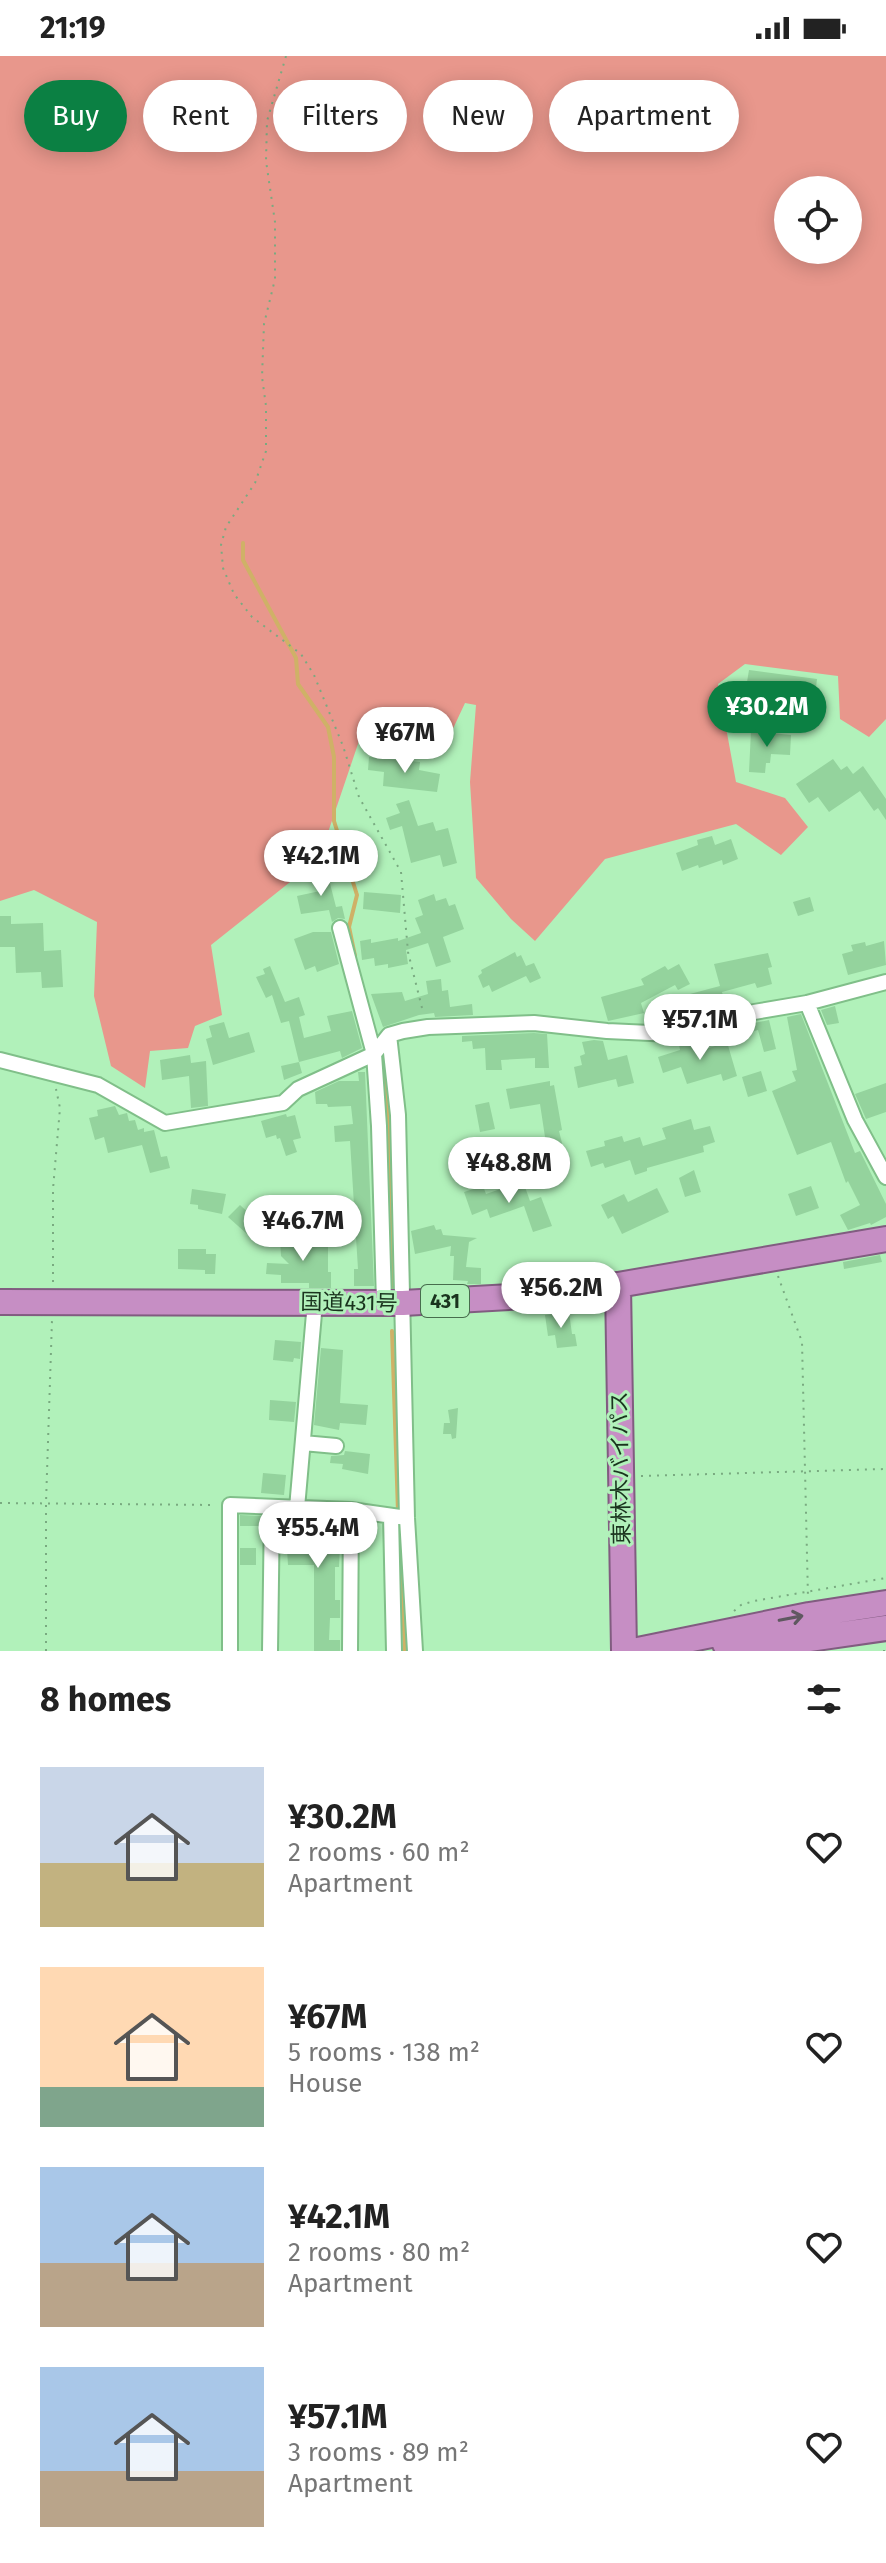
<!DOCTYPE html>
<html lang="en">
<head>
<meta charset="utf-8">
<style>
  body { margin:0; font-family:"Fira Sans","Noto Sans JP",sans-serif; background:#f6f6f6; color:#222; height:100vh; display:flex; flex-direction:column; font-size:30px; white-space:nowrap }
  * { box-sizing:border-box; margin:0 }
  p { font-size:26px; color:#767676 }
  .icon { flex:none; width:44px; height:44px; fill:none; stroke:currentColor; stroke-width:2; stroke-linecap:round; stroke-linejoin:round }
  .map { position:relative; height:1595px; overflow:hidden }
  .sheet { display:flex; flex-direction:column; background:#fff; flex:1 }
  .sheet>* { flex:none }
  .top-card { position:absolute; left:24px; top:24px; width:838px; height:72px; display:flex; gap:16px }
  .tools { position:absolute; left:774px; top:120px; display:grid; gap:16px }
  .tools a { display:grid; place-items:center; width:88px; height:88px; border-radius:50%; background:#fff; box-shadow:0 4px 20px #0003; font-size:40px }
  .price { position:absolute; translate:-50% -68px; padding:0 18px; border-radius:28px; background:#fff; color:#222; font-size:26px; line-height:52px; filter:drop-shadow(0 2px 4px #0008) }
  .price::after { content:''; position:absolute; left:50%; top:48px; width:24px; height:18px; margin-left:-12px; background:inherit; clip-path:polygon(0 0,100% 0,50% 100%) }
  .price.on { background:#0b8043; color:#fff }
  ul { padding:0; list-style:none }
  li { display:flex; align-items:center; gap:24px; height:200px; padding:0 40px }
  li span { display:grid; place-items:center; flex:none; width:224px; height:160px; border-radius:0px; color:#555 }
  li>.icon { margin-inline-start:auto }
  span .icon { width:96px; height:96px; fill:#fffc; stroke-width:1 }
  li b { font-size:34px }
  h2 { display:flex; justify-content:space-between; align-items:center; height:96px; padding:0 40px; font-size:34px }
  .chip { padding:0 28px; border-radius:36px; background:#fff; box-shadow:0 4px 20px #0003; font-size:28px; line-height:72px }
  .chip.on { background:#0b8043; color:#fff }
  .status { display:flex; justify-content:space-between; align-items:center; height:56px; padding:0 40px; background:#fff; direction:ltr }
  .status svg { height:22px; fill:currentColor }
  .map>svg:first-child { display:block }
  .forest { fill:#e8978c; fill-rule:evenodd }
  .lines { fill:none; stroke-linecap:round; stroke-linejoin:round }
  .stream { stroke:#cfb167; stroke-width:4 }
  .building { fill:#94d39d }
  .minor-casing { stroke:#80bf89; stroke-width:18 }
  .trunk-casing { stroke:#815c80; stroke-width:28 }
  .path { stroke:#79aa80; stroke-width:2; stroke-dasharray:2 6; stroke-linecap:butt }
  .minor { stroke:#fff; stroke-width:14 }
  .trunk { stroke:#c68ec4; stroke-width:24 }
  .oneway { stroke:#5f5860 }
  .labels { text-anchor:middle; stroke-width:6; stroke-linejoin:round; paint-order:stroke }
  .shield { fill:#b1f1ba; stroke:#476d4d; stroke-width:2 }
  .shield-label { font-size:20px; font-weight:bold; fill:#1a341e }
  .street-label { font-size:22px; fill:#1a341e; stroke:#b1f1ba }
</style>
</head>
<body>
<div class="status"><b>21:19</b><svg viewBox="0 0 49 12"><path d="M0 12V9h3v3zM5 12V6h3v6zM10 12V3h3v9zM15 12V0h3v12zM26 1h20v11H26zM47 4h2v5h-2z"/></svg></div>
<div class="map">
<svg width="886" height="1595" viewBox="0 0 886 1595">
  <rect width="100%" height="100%" fill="#b1f1ba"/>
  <path class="forest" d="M 0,0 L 886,0 L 886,663 L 869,681 L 840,663 L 838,620 L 745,608 L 718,628 L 736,726 L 785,742 L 808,771 L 781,799 L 736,768 L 605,803 L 535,885 L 511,863 L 476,822 L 470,726 L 476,649 L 465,647 L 443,694 L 359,685 L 319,803 L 211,889 L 222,959 L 195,970 L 188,992 L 150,995 L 145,1032 L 111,1010 L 94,940 L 97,866 L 34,834 L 0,845 ZM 788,134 L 848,134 L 848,194 L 788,194 Z"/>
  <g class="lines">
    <path class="stream" d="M 243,487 L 243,504 L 296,602 L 298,628 L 328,671 L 334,701 L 334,765 L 357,839 L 349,871 L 355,900
      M 381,997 L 389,1062 L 393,1231
      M 392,1275 L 398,1456
      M 399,1465 L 405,1595"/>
  </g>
  <path class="building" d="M 749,614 L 817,623 L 815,640 L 796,637 L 794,649 L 779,647 L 780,639 L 752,636 L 753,627 L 747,626 Z
    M 751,675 L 791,679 L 790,699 L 771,698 L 770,707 L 766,707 L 765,717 L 749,716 Z
    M 369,701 L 420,706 L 419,714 L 440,718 L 437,736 L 383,730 L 384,716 L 368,714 Z
    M 833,703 L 841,714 L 847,710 L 853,718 L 863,710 L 886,743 L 886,764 L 878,752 L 874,755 L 860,735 L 829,756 L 818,741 L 809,747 L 796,728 Z
    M 409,744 L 418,770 L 433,766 L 436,775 L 448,772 L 457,807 L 443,811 L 440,799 L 411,807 L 402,770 L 390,774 L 386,762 L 400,757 L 396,748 Z
    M 712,780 L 715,789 L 731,783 L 738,803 L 723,809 L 722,804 L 699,812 L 698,809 L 682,815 L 676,797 L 698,789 L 697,784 Z
    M 320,804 L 324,804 L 336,851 L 342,850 L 345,863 L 338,862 L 332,866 L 329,854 L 301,858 L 297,840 L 320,835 Z
    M 364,836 L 401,839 L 400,857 L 363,853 Z
    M 434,838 L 436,845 L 446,842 L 449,850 L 455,848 L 464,873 L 443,881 L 451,906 L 436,911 L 428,887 L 406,894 L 408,908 L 388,912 L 388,908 L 375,910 L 374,902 L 362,904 L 360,885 L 371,883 L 371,887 L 398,882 L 398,885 L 421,877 L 415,862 L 423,859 L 418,844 Z
    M 810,841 L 814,855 L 798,860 L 793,846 Z
    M 0,860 L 11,860 L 11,868 L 43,867 L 44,895 L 61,894 L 63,931 L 42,932 L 41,916 L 16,917 L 15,891 L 0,891 Z
    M 313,876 L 331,876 L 339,908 L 317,916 L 315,910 L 305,914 L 294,883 Z
    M 884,885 L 886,909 L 848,919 L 842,898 L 853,895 L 851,889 L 865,886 L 866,890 Z
    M 515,896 L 517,901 L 521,899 L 526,910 L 534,907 L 541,922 L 530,927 L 526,920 L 492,936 L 489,929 L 483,932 L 478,920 L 482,917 L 481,914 Z
    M 768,897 L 772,911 L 768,912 L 772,928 L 757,932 L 755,927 L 722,936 L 726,950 L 713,954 L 715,959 L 697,964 L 690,938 L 720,930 L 714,908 Z
    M 679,908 L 690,928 L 678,934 L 675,929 L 641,947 L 644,957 L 608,965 L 601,941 L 644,929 L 641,923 L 665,910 L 668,914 Z
    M 270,910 L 285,946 L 299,941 L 305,959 L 299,961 L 304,982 L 331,975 L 327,960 L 352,955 L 362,992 L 342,1002 L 340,995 L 299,1006 L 289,965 L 281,967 L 272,939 L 266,942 L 256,921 L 265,918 L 263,913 Z
    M 441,923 L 442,935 L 448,934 L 450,951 L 472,948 L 473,959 L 435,961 L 434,957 L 419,959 L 383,971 L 371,938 L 402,936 L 405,945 L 428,938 L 426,925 Z
    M 835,950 L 839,967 L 827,969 L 821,954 Z
    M 801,958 L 855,1097 L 860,1095 L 886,1148 L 886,1161 L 871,1169 L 870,1167 L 848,1174 L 840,1159 L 860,1149 L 848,1125 L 846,1127 L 831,1086 L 797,1099 L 772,1035 L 796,1025 L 792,1015 L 797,1014 L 787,961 Z
    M 769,964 L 776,993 L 764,996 L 758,974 L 751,976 L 749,968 Z
    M 224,966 L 229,982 L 249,976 L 255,996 L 213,1009 L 206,983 L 212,981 L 209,970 Z
    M 534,977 L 547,978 L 549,1012 L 535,1012 L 535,1002 L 501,1004 L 502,1014 L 486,1014 L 485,992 L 473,993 L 472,985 L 462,986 L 462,980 Z
    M 594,984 L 603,985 L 608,1004 L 627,999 L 634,1027 L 618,1031 L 616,1023 L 578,1032 L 574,1011 L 582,1009 L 580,1000 L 585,998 L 582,986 Z
    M 697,984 L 700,995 L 727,986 L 737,1020 L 723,1025 L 721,1018 L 687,1028 L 681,1011 L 663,1017 L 658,1001 L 680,994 L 679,988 Z
    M 190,999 L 191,1007 L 206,1005 L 208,1050 L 191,1052 L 189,1020 L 162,1024 L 160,1004 Z
    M 299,1006 L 302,1017 L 284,1024 L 281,1010 Z
    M 761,1015 L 767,1035 L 748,1041 L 742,1021 Z
    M 358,1016 L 365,1016 L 374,1230 L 354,1230 L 354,1213 L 358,1213 L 350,1085 L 335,1086 L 334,1070 L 353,1068 L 351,1050 L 328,1051 L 327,1048 L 316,1048 L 315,1036 L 339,1025 L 359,1025 Z
    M 550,1025 L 550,1030 L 554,1029 L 562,1074 L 559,1075 L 565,1099 L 550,1103 L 549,1097 L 532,1102 L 528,1085 L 545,1081 L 540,1048 L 510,1053 L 506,1033 Z
    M 886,1027 L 886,1056 L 866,1063 L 855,1038 Z
    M 489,1046 L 495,1073 L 480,1076 L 475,1049 Z
    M 115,1050 L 119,1059 L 127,1057 L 129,1065 L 135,1064 L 138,1074 L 144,1072 L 144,1076 L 154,1074 L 161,1101 L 167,1100 L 170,1112 L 150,1117 L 142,1089 L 108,1097 L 104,1081 L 95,1084 L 89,1062 L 98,1060 L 97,1054 Z
    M 286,1058 L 287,1061 L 295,1059 L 301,1082 L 293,1084 L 297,1096 L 286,1100 L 280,1082 L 277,1083 L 276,1079 L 266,1082 L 261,1065 Z
    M 691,1063 L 694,1074 L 710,1070 L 715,1086 L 703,1090 L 704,1096 L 647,1112 L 647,1115 L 635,1119 L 630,1104 L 605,1112 L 603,1107 L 591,1111 L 586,1095 L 605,1090 L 604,1085 L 622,1080 L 624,1086 L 640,1081 L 643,1090 L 666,1083 L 662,1072 Z
    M 694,1114 L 701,1136 L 685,1141 L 679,1122 Z
    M 512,1129 L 514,1135 L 525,1131 L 530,1145 L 541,1141 L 552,1170 L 533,1176 L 524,1150 L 490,1162 L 487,1153 L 472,1159 L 464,1136 L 483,1130 L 486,1138 Z
    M 811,1130 L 819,1152 L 796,1160 L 788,1138 Z
    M 657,1132 L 669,1156 L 622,1178 L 613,1160 L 608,1163 L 601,1149 L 624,1138 L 628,1146 Z
    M 192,1133 L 226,1138 L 222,1158 L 198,1153 L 198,1149 L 190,1148 Z
    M 240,1149 L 267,1174 L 256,1186 L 228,1161 Z
    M 434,1169 L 436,1174 L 441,1173 L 443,1179 L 477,1182 L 469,1186 L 466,1211 L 481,1212 L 481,1228 L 467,1228 L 468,1225 L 453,1224 L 454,1200 L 450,1200 L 451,1190 L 415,1198 L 411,1175 Z
    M 303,1180 L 303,1184 L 328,1185 L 328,1216 L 331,1216 L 331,1232 L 309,1232 L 309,1227 L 281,1227 L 281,1219 L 266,1218 L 267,1207 L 289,1208 L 281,1200 L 280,1181 Z
    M 178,1193 L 206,1193 L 206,1198 L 216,1198 L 215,1218 L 205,1218 L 205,1214 L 178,1213 Z
    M 880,1199 L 882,1206 L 844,1213 L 843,1206 Z
    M 569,1256 L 572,1278 L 575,1278 L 577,1290 L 557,1292 L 555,1279 L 548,1280 L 545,1259 Z
    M 275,1284 L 301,1286 L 300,1303 L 294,1302 L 293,1306 L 273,1304 Z
    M 321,1292 L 343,1294 L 340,1347 L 368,1349 L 366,1369 L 340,1367 L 339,1374 L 314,1369 Z
    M 270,1344 L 296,1346 L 294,1366 L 269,1364 Z
    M 458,1352 L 456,1382 L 452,1383 L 451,1378 L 443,1378 L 444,1367 L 450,1367 L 448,1354 Z
    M 345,1395 L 370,1398 L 368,1418 L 342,1413 L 343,1408 L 330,1407 L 331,1400 L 344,1399 Z
    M 263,1417 L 286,1419 L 284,1439 L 261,1437 Z
    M 240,1459 L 261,1460 L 261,1470 L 240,1470 Z
    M 285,1461 L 341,1464 L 339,1511 L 335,1511 L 335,1544 L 340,1544 L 340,1562 L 330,1562 L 329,1584 L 340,1584 L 340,1595 L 314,1595 L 314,1509 L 288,1509 Z
    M 240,1492 L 256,1492 L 256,1509 L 240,1509 Z"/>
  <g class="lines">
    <defs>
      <path id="minor" d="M 340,872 L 374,998 L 379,1070 L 384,1246
        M 807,947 L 855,1064 L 886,1121
        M 389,979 L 398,1059 L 407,1462 L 415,1595
        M 0,1004 L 98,1029 L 165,1067 L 283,1047 L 298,1033 L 374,998 L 389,979 L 403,975 L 428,971 L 534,967 L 607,975 L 672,978 L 708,972 L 754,956 L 807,947 L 886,926
        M 303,1387 L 336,1390
        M 297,1452 L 315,1246
        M 391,1460 L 394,1595
        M 230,1595 L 230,1449 L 351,1454 L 407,1462
        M 270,1595 L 272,1451
        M 350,1595 L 351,1454"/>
      <path id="trunk" d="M 618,1229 L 624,1595
        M 0,1246 L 403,1247 L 527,1240 L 618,1229 L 886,1183
        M 725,1588 L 809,1583 L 886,1572
        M 633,1595 L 809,1559 L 886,1547"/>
    </defs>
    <use href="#minor" class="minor-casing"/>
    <use href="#trunk" class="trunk-casing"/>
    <path class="path" d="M 286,0 L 267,65 L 266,105 L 275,166 L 275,223 L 264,268 L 262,321 L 266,350 L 266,395 L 255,427 L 226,471 L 221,489 L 223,512 L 234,538 L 252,561 L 301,598 L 314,619 L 343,690 L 359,741 L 401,816 L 408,896 L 423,956
      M 778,1220 L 802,1286 L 808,1542
      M 53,1226 L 53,1133 L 60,1052 L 56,1033
      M 641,1420 L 886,1413
      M 0,1447 L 215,1449
      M 734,1555 L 741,1549 L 754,1545 L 886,1522
      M 46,1595 L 46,1447 L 52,1264
      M 883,1595 L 886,1595"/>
    <use href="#minor" class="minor"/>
    <use href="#trunk" class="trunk"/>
  </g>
  <defs><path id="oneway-shaft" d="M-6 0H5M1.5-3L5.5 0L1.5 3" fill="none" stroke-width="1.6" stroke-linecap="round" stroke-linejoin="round" transform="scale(2)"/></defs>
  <use class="oneway" href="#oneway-shaft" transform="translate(791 1562) rotate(-11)"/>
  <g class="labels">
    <rect class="shield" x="421" y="1229" width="48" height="32" rx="6"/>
    <g class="shield-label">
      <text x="445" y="1252">431</text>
    </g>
    <g class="street-label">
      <text transform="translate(349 1246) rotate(1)" y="8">国道431号</text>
      <text transform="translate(620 1412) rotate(-91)" y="8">東林木バイパス</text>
    </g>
  </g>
</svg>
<div class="tools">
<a><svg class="icon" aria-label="locate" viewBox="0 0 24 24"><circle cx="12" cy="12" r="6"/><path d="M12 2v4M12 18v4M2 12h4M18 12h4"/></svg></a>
</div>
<b class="price on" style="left:767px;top:693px">¥30.2M</b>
<b class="price" style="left:405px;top:719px">¥67M</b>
<b class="price" style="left:321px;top:842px">¥42.1M</b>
<b class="price" style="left:700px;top:1006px">¥57.1M</b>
<b class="price" style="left:509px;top:1149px">¥48.8M</b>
<b class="price" style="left:303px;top:1207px">¥46.7M</b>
<b class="price" style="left:561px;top:1274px">¥56.2M</b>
<b class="price" style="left:318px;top:1514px">¥55.4M</b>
<div class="top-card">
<a class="chip on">Buy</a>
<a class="chip">Rent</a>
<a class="chip">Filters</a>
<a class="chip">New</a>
<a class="chip">Apartment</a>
</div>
</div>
<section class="sheet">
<h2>8 homes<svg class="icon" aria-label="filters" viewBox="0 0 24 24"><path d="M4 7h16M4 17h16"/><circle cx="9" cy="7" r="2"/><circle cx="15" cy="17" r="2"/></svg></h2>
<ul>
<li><span style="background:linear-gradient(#c9d6e8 60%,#c2b280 0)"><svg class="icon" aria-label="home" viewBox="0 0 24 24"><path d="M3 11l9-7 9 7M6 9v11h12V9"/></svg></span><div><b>¥30.2M</b><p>2 rooms · 60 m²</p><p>Apartment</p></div><svg class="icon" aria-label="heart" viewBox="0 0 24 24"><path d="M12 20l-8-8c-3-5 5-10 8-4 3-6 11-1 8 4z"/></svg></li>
<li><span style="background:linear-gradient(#ffd9b3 75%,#7fa58c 0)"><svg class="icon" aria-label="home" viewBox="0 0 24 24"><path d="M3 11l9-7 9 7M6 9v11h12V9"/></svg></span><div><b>¥67M</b><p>5 rooms · 138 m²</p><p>House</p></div><svg class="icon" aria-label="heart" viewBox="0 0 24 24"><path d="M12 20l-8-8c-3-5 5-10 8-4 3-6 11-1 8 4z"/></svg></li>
<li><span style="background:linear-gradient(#a9c7e8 60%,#b9a48a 0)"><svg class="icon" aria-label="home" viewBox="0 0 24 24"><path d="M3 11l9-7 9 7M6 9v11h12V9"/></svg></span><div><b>¥42.1M</b><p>2 rooms · 80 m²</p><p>Apartment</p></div><svg class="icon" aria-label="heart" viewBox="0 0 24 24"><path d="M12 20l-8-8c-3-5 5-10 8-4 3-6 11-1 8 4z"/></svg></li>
<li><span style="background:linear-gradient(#a9c7e8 65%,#b9a48a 0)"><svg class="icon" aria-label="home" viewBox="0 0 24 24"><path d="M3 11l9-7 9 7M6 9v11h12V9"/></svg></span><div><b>¥57.1M</b><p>3 rooms · 89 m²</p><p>Apartment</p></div><svg class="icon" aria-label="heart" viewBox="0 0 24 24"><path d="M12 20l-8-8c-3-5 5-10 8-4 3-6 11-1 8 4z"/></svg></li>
</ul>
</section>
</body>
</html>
